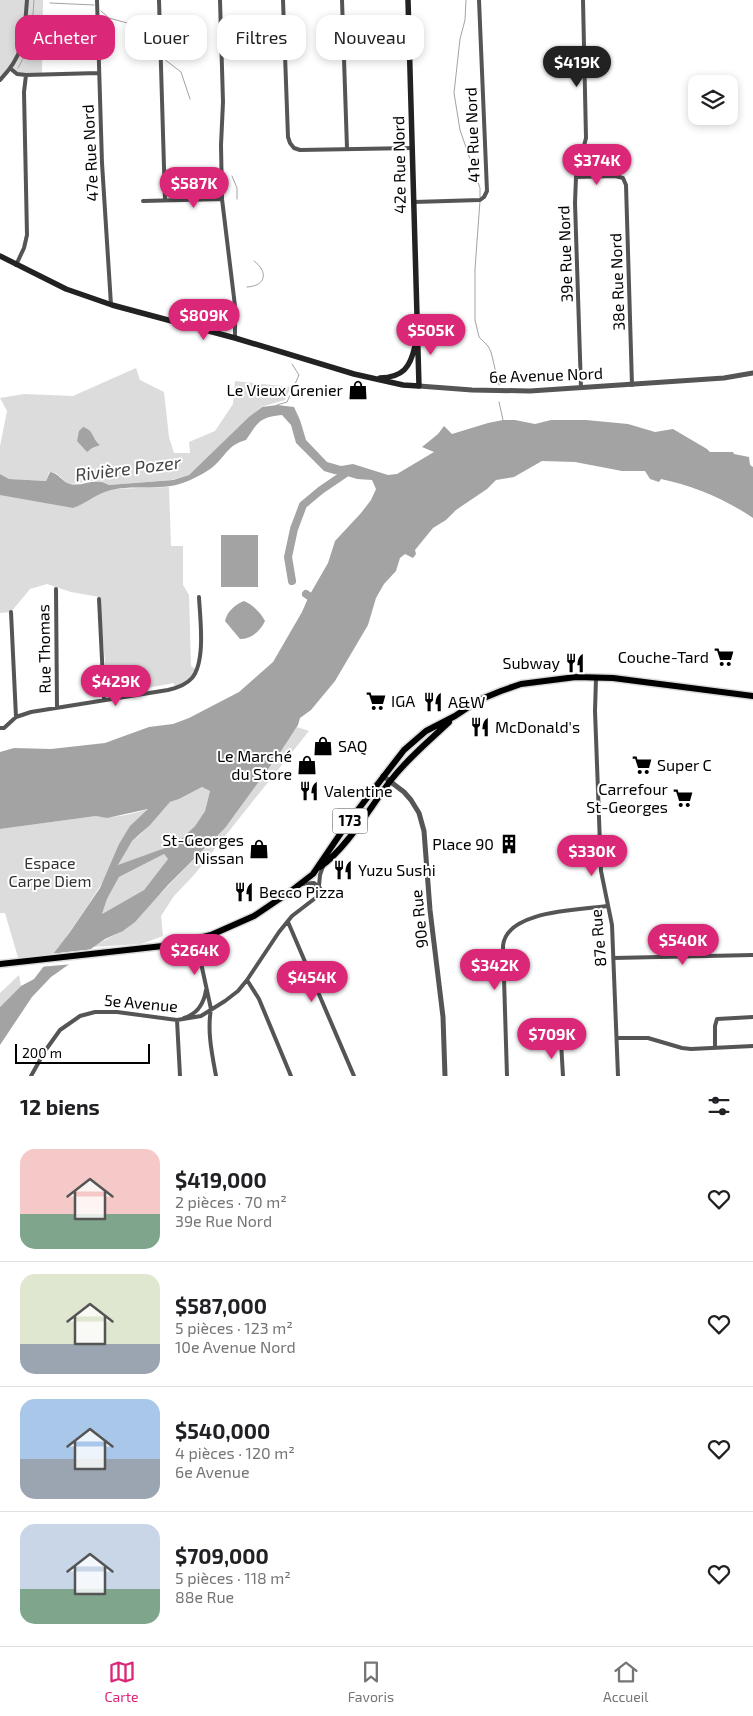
<!DOCTYPE html>
<html lang="fr">
<head>
<meta charset="utf-8">
<style>
  body { margin:0; font-family:"Exo 2",sans-serif; background:#f6f6f6; color:#202124; height:100vh; display:flex; flex-direction:column; font-size:19px; white-space:nowrap }
  * { box-sizing:border-box; margin:0 }
  p { font-size:16px; color:#757577 }
  .icon { flex:none; width:28px; height:28px; fill:none; stroke:currentColor; stroke-width:2; stroke-linecap:round; stroke-linejoin:round }
  .map { position:relative; height:1076px; overflow:hidden }
  .drawer { display:flex; flex-direction:column; background:#fff; flex:1 }
  .drawer>* { flex:none }
  .banner { position:absolute; left:15px; top:15px; width:500px; height:45px; display:flex; gap:10px }
  .tools { position:absolute; left:688px; top:75px; display:grid; gap:10px }
  .tools a { display:grid; place-items:center; width:50px; height:50px; border-radius:10px; background:#fff; box-shadow:0 2px 8px #0003; font-size:25px }
  .scale { position:absolute; left:15px; bottom:12px; width:135px; box-sizing:border-box; padding-left:5px; border:2px solid #000; border-top:0; font-size:14px; line-height:18px; white-space:nowrap; color:#000; -webkit-text-stroke:4px #fff; paint-order:stroke }
  .price { position:absolute; translate:-50% -42px; padding:0 11px; border-radius:18px; background:#db2777; color:#fff; font-size:16px; line-height:32px; filter:drop-shadow(0 1px 2px #0008) }
  .price::after { content:''; position:absolute; left:50%; top:30px; width:15px; height:11px; margin-left:-8px; background:inherit; clip-path:polygon(0 0,100% 0,50% 100%) }
  .price.on { background:#222; color:#fff }
  ul { padding:0; list-style:none }
  li { display:flex; align-items:center; gap:15px; height:125px; padding:0 20px }
  li+li { border-top:1px solid #e0e0e0 }
  li span { display:grid; place-items:center; flex:none; width:140px; height:100px; border-radius:15px; color:#555 }
  li>.icon { margin-inline-start:auto }
  span .icon { width:60px; height:60px; fill:#fffc; stroke-width:1 }
  li b { font-size:21px }
  h2 { display:flex; justify-content:space-between; align-items:center; height:60px; padding:0 20px; font-size:21px }
  .chip { padding:0 18px; border-radius:15px; background:#fff; box-shadow:0 2px 8px #0003; font-size:18px; line-height:45px }
  .chip.on { background:#db2777; color:#fff }
  .tabs { display:flex; justify-content:space-around; align-items:center; height:70px; border-top:1px solid #e0e0e0; background:#fff; font-size:14px; color:#757577 }
  .tabs a { display:grid; justify-items:center; gap:2px }
  .tabs .on { color:#db2777 }
  .map>svg:first-child { display:block }
  .green { fill:#dcdcdc }
  .water { fill:#a3a3a3; fill-rule:evenodd }
  .pier { fill:#fff }
  .lines { fill:none; stroke-linecap:round; stroke-linejoin:round }
  .stream { stroke:#a3a3a3; stroke-width:1 }
  .river { stroke:#a3a3a3; stroke-width:8 }
  .primary-casing { stroke:#dbdbdb; stroke-width:9 }
  .minor { stroke:#555; stroke-width:4 }
  .tertiary { stroke:#555; stroke-width:5 }
  .secondary { stroke:#222; stroke-width:5.5 }
  .primary { stroke:#000; stroke-width:6 }
  .labels { text-anchor:middle; stroke-width:4; stroke-linejoin:round; paint-order:stroke }
  .shield { fill:#fff; stroke:#4c4c4c; stroke-width:1 }
  .shield-label { font-size:15px; font-weight:bold; fill:#000 }
  .street-label { font-size:16px; fill:#000; stroke:#fff }
  .poi-label { font-size:16px; fill:#000; stroke:#fff; text-anchor:start }
  .park-label { font-size:16px; fill:#333; stroke:#fff }
  .water-label { font-size:18px; font-style:italic; fill:#444; stroke:#fff }
</style>
</head>
<body>
<div class="map">
<svg width="753" height="1076" viewBox="0 0 753 1076">
  <rect width="100%" height="100%" fill="#fff"/>
  <path class="green" d="M 0,0 L 43,0 L 42,74 L 17,74 L 11,69 L 0,80 Z
    M 136,368 L 140,380 L 164,392 L 169,437 L 174,453 L 190,453 L 189,442 L 215,431 L 233,404 L 235,381 L 291,387 L 285,400 L 261,407 L 189,475 L 171,480 L 109,485 C 96,476 82,484 68,484 L 56,473 L 49,472 L 46,481 L 9,479 L 0,474 L 0,446 L 7,411 L 0,398 L 24,394 L 73,396 Z
    M 169,487 L 171,546 L 183,546 L 183,585 L 189,595 L 191,666 L 197,670 L 193,677 L 174,688 L 174,683 L 108,695 L 99,597 L 71,592 L 47,584 L 30,589 L 11,612 L 0,613 L 0,493 L 73,508 L 99,494 L 112,489 Z
    M 297,727 L 309,731 L 194,875 L 174,896 L 161,916 L 163,936 L 141,944 L 92,947 L 126,929 L 205,848 L 243,803 Z
    M 202,787 L 210,791 L 205,811 L 195,826 L 176,844 L 118,866 L 125,851 L 132,841 L 141,834 L 170,802 L 179,799 Z
    M 149,809 C 116,859 87,911 50,959 L 19,961 L 5,913 L 0,913 L 0,829 L 96,816 C 114,819 131,814 149,809 Z
    M 164,854 L 168,859 L 144,890 L 102,914 L 107,899 L 119,877 Z
    M 19,975 L 21,986 L 0,1007 L 0,993 Z"/>
  <path class="water" d="M 277,405 L 294,407 L 300,420 L 306,440 L 327,462 L 341,466 L 353,464 L 388,475 L 397,474 L 434,452 L 422,447 L 438,434 L 444,426 L 452,434 L 488,423 L 503,420 L 515,420 L 535,424 L 551,420 L 586,420 L 628,424 L 655,432 L 673,429 L 707,449 L 710,452 L 733,452 L 734,454 L 749,457 L 750,465 L 753,467 L 753,518 C 725,499 694,486 661,479 L 659,482 L 650,479 L 645,471 L 622,471 L 575,462 L 542,461 L 514,477 L 496,480 L 487,489 L 456,510 L 446,520 L 433,528 L 415,550 L 416,554 L 413,558 L 405,554 L 400,558 L 396,571 L 384,584 L 376,598 L 368,625 L 335,681 L 311,710 L 300,718 L 298,725 L 281,751 L 225,828 L 168,885 L 135,922 L 123,931 L 105,939 L 51,977 L 32,997 L 0,1045 L 0,1007 L 21,986 L 34,979 L 70,932 L 100,888 L 119,844 L 130,826 L 148,809 L 107,818 L 96,816 L 0,829 L 0,752 L 14,748 L 51,749 L 105,743 L 149,727 L 173,724 L 189,718 L 239,692 L 273,662 L 302,612 L 309,596 L 328,563 L 335,541 L 361,513 L 371,500 L 376,489 L 372,480 L 357,479 L 344,475 L 334,474 L 324,471 L 296,443 L 291,425 L 282,415 C 260,417 258,422 246,440 C 228,445 227,454 214,466 C 207,472 197,477 188,481 C 163,492 137,484 111,490 C 97,493 87,503 73,508 L 0,495 L 0,474 L 9,479 L 46,481 L 50,472 C 59,473 62,482 70,484 C 84,487 95,476 109,485 L 173,480 L 189,475 L 249,417 L 262,407 ZM 202,787 L 210,791 L 205,811 L 195,826 L 176,844 L 118,865 L 132,841 L 150,825 L 170,802 L 179,799 ZM 164,854 L 168,859 L 144,890 L 102,914 L 107,899 L 119,877 Z
    M 83,427 C 95,431 91,438 100,445 L 92,448 L 87,452 L 77,441 L 79,431 Z
    M 221,535 L 258,535 L 258,587 L 221,587 Z
    M 244,601 C 252,604 261,613 265,621 C 261,630 251,640 240,639 L 225,621 C 227,611 236,604 244,601 Z"/>
  <path class="pier" d="M 94,949 L 74,964 L 39,967 L 50,954 Z"/>
  <g class="lines">
    <path class="stream" d="M 466,0 L 465,20 L 460,39 L 454,93 L 460,130 L 480,188 L 480,197
      M 50,3 L 94,5
      M 101,11 L 109,18 L 131,24 L 144,49 L 157,55
      M 164,59 L 181,72 L 190,99
      M 18,68 C 32,44 32,27 34,0
      M 232,176 L 237,188 L 237,199
      M 480,201 L 475,269 L 475,320 L 479,337 L 488,346 L 491,352 L 499,385
      M 247,287 C 267,286 268,271 254,261
      M 499,402 L 503,420
      M 277,405 L 287,402 L 299,375 L 292,364"/>
    <path class="river" d="M 292,581 L 288,557 L 294,529 L 303,505 L 321,490 L 349,471
      M 306,594 L 309,596"/>
    <defs>
      <path id="primary" d="M 320,867 C 348,847 370,807 391,780 C 409,757 428,742 449,722
        M 0,964 L 172,945 L 211,935 L 254,916 L 291,891 L 313,874 L 347,824 L 404,750 L 426,731 L 455,716 L 479,700 L 501,691 L 521,684 L 576,677 L 613,678 L 753,696"/>
    </defs>
    <use href="#primary" class="primary-casing"/>
    <path class="minor" d="M 97,0 L 102,163 L 111,305
      M 159,0 L 165,200
      M 220,0 L 223,102 L 221,145 L 222,199 L 235,306 L 235,338
      M 283,0 L 288,137 L 290,143 L 294,148 L 300,150 L 412,148
      M 342,0 L 347,148
      M 11,69 L 17,74 L 26,75 L 98,73
      M 0,80 C 26,53 24,35 27,0
      M 576,177 L 615,176 L 623,178 L 626,185 L 632,385
      M 143,201 L 222,199
      M 414,202 L 480,200 L 484,197 L 487,191 L 479,0
      M 16,265 L 24,248 L 27,235 L 24,92 L 26,75
      M 581,388 L 575,203 L 576,177 L 586,138 L 583,0
      M 56,589 L 57,707
      M 99,599 L 104,700
      M 11,612 L 16,717
      M 596,678 L 595,711 L 601,871 L 612,925 L 618,1076
      M 0,728 L 4,728 L 16,717 L 31,712 L 168,690 C 177,688 186,685 192,678 C 206,661 200,618 199,597
      M 302,884 L 314,883 L 320,888
      M 288,922 L 354,1076
      M 196,940 L 211,1009 C 207,1031 212,1054 216,1076
      M 613,958 L 753,955
      M 247,980 L 259,999 L 291,1076
      M 184,1018 C 197,1014 204,1003 206,990
      M 177,1020 L 180,1076
      M 617,1038 L 648,1038 L 682,1048 L 691,1049 L 753,1046
      M 561,1042 L 563,1076
      M 715,1047 L 715,1026 L 717,1019 L 753,1017
      M 31,1076 L 45,1051 L 60,1030 L 80,1016 L 95,1012 L 117,1012 L 177,1020 L 201,1016 L 225,1001 L 238,991 L 247,980 L 279,932 L 292,916 L 318,896 L 320,875 L 323,866
      M 507,1076 L 503,946 C 506,910 580,910 608,906"/>
    <path class="tertiary" d="M 419,386 L 472,390 L 530,391 L 724,378 L 753,373
      M 383,776 L 404,792 L 411,800 L 419,813 L 424,831 L 430,910 L 443,1017 L 445,1076"/>
    <path class="secondary" d="M 0,256 L 66,289 L 112,305 L 235,338 L 354,374 L 403,385 L 419,386 L 408,0
      M 380,378 C 403,377 410,368 415,346"/>
    <use href="#primary" class="primary"/>
  </g>
  <defs>
    <symbol id="shop-bare" viewBox="-9 -9 18 18"><path d="M-5-2.5h2.3a2.7 3.5 0 0 1 5.4 0H5L5.5 6h-11ZM-1.5-2.5h3a1.5 2.3 0 0 0-3 0Z" fill="#000" stroke="#fff" stroke-width="2.5" paint-order="stroke"/></symbol>
    <symbol id="supermarket-bare" viewBox="-9 -9 18 18"><path d="M-6-5.5h2.5l.6 2H6L4.5 2H-2.5L-4.4-4H-6ZM-1.5 3.2a1.3 1.3 0 1 0 .1 0ZM3 3.2a1.3 1.3 0 1 0 .1 0Z" fill="#000" stroke="#fff" stroke-width="2.5" paint-order="stroke"/></symbol>
    <symbol id="restaurant-bare" viewBox="-9 -9 18 18"><path d="M-5-6h1v4h1v-4h1v4h1v-4h1v5L-1.5 .5V6h-2V.5L-5-1ZM5-6V6H3V1.5H1.5Q1.5-4 5-6Z" fill="#000" stroke="#fff" stroke-width="2.5" paint-order="stroke"/></symbol>
    <symbol id="building-bare" viewBox="-9 -9 18 18"><path d="M-4-6H4V6H1V3H-1V6H-4ZM-2.5-4.3h1.7v1.8h-1.7ZM.8-4.3h1.7v1.8H.8ZM-2.5-1h1.7V.8h-1.7ZM.8-1h1.7V.8H.8Z" fill="#000" stroke="#fff" stroke-width="2.5" paint-order="stroke"/></symbol>
  </defs>
  <g fill-rule="evenodd">
    <use href="#shop-bare" x="344" y="376" width="28" height="28"/>
    <use href="#supermarket-bare" x="710" y="643" width="28" height="28"/>
    <use href="#restaurant-bare" x="561" y="649" width="28" height="28"/>
    <use href="#supermarket-bare" x="362" y="687" width="28" height="28"/>
    <use href="#restaurant-bare" x="419" y="688" width="28" height="28"/>
    <use href="#restaurant-bare" x="466" y="713" width="28" height="28"/>
    <use href="#shop-bare" x="309" y="732" width="28" height="28"/>
    <use href="#shop-bare" x="293" y="751" width="28" height="28"/>
    <use href="#supermarket-bare" x="628" y="751" width="28" height="28"/>
    <use href="#restaurant-bare" x="295" y="777" width="28" height="28"/>
    <use href="#supermarket-bare" x="669" y="784" width="28" height="28"/>
    <use href="#building-bare" x="495" y="830" width="28" height="28"/>
    <use href="#shop-bare" x="245" y="835" width="28" height="28"/>
    <use href="#restaurant-bare" x="329" y="856" width="28" height="28"/>
    <use href="#restaurant-bare" x="230" y="878" width="28" height="28"/>
  </g>
  <g class="labels">
    <rect class="shield" x="332.5" y="808.5" width="35" height="25" rx="4"/>
    <g class="shield-label">
      <text x="350" y="826">173</text>
    </g>
    <g class="street-label">
      <text transform="translate(472 135) rotate(-92)" y="6">41e Rue Nord</text>
      <text transform="translate(90 153) rotate(-93)" y="6">47e Rue Nord</text>
      <text transform="translate(399 165) rotate(-91)" y="6">42e Rue Nord</text>
      <text transform="translate(565 254) rotate(-92)" y="6">39e Rue Nord</text>
      <text transform="translate(617 282) rotate(-92)" y="6">38e Rue Nord</text>
      <text transform="translate(546 375) rotate(-2)" y="6">6e Avenue Nord</text>
      <text transform="translate(44 649) rotate(-91)" y="6">Rue Thomas</text>
      <text transform="translate(419 919) rotate(-96)" y="6">90e Rue</text>
      <text transform="translate(598 938) rotate(-95)" y="6">87e Rue</text>
      <text transform="translate(141 1003) rotate(5)" y="6">5e Avenue</text>
    </g>
    <g class="poi-label">
      <text x="343" y="396" text-anchor="end">Le Vieux Grenier</text>
      <text x="709" y="663" text-anchor="end">Couche-Tard</text>
      <text x="560" y="669" text-anchor="end">Subway</text>
      <text x="391" y="707">IGA</text>
      <text x="448" y="708">A&amp;W</text>
      <text x="495" y="733">McDonald's</text>
      <text x="338" y="752">SAQ</text>
      <text x="292" y="762" text-anchor="end">Le Marché<tspan x="292" dy="18">du Store</tspan></text>
      <text x="657" y="771">Super C</text>
      <text x="668" y="795" text-anchor="end">Carrefour<tspan x="668" dy="18">St-Georges</tspan></text>
      <text x="324" y="797">Valentine</text>
      <text x="244" y="846" text-anchor="end">St-Georges<tspan x="244" dy="18">Nissan</tspan></text>
      <text x="494" y="850" text-anchor="end">Place 90</text>
      <text x="358" y="876">Yuzu Sushi</text>
      <text x="259" y="898">Becco Pizza</text>
    </g>
    <g class="park-label">
      <text x="50" y="869">Espace<tspan x="50" dy="18">Carpe Diem</tspan></text>
    </g>
    <g class="water-label">
      <text transform="translate(128 469) rotate(-7)" y="6">Rivière Pozer</text>
    </g>
  </g>
</svg>
<div class="tools">
<a><svg class="icon" aria-label="layers" viewBox="0 0 24 24"><path d="M12 4l9 5-9 5-9-5zM3 14l9 5 9-5"/></svg></a>
</div>
<div class="scale">200 m</div>
<b class="price on" style="left:577px;top:88px">$419K</b>
<b class="price" style="left:597px;top:186px">$374K</b>
<b class="price" style="left:194px;top:209px">$587K</b>
<b class="price" style="left:204px;top:341px">$809K</b>
<b class="price" style="left:431px;top:356px">$505K</b>
<b class="price" style="left:116px;top:707px">$429K</b>
<b class="price" style="left:592px;top:877px">$330K</b>
<b class="price" style="left:683px;top:966px">$540K</b>
<b class="price" style="left:195px;top:976px">$264K</b>
<b class="price" style="left:495px;top:991px">$342K</b>
<b class="price" style="left:312px;top:1003px">$454K</b>
<b class="price" style="left:552px;top:1060px">$709K</b>
<div class="banner">
<a class="chip on">Acheter</a>
<a class="chip">Louer</a>
<a class="chip">Filtres</a>
<a class="chip">Nouveau</a>
</div>
</div>
<section class="drawer">
<h2>12 biens<svg class="icon" aria-label="filters" viewBox="0 0 24 24"><path d="M4 7h16M4 17h16"/><circle cx="9" cy="7" r="2"/><circle cx="15" cy="17" r="2"/></svg></h2>
<ul>
<li><span style="background:linear-gradient(#f6c9c9 65%,#7fa58c 0)"><svg class="icon" aria-label="home" viewBox="0 0 24 24"><path d="M3 11l9-7 9 7M6 9v11h12V9"/></svg></span><div><b>$419,000</b><p>2 pièces · 70 m²</p><p>39e Rue Nord</p></div><svg class="icon" aria-label="heart" viewBox="0 0 24 24"><path d="M12 20l-8-8c-3-5 5-10 8-4 3-6 11-1 8 4z"/></svg></li>
<li><span style="background:linear-gradient(#dfe7d0 70%,#9aa5b1 0)"><svg class="icon" aria-label="home" viewBox="0 0 24 24"><path d="M3 11l9-7 9 7M6 9v11h12V9"/></svg></span><div><b>$587,000</b><p>5 pièces · 123 m²</p><p>10e Avenue Nord</p></div><svg class="icon" aria-label="heart" viewBox="0 0 24 24"><path d="M12 20l-8-8c-3-5 5-10 8-4 3-6 11-1 8 4z"/></svg></li>
<li><span style="background:linear-gradient(#a9c7e8 60%,#9aa5b1 0)"><svg class="icon" aria-label="home" viewBox="0 0 24 24"><path d="M3 11l9-7 9 7M6 9v11h12V9"/></svg></span><div><b>$540,000</b><p>4 pièces · 120 m²</p><p>6e Avenue</p></div><svg class="icon" aria-label="heart" viewBox="0 0 24 24"><path d="M12 20l-8-8c-3-5 5-10 8-4 3-6 11-1 8 4z"/></svg></li>
<li><span style="background:linear-gradient(#c9d6e8 65%,#7fa58c 0)"><svg class="icon" aria-label="home" viewBox="0 0 24 24"><path d="M3 11l9-7 9 7M6 9v11h12V9"/></svg></span><div><b>$709,000</b><p>5 pièces · 118 m²</p><p>88e Rue</p></div><svg class="icon" aria-label="heart" viewBox="0 0 24 24"><path d="M12 20l-8-8c-3-5 5-10 8-4 3-6 11-1 8 4z"/></svg></li>
</ul>
</section>
<nav class="tabs">
<a class="on"><svg class="icon" aria-label="map" viewBox="0 0 24 24"><path d="M3 6l6-2 6 2 6-2v14l-6 2-6-2-6 2zM9 4v14M15 6v14"/></svg>Carte</a>
<a><svg class="icon" aria-label="saved" viewBox="0 0 24 24"><path d="M7 4h10v16l-5-4-5 4z"/></svg>Favoris</a>
<a><svg class="icon" aria-label="home" viewBox="0 0 24 24"><path d="M3 11l9-7 9 7M6 9v11h12V9"/></svg>Accueil</a>
</nav>
</body>
</html>
